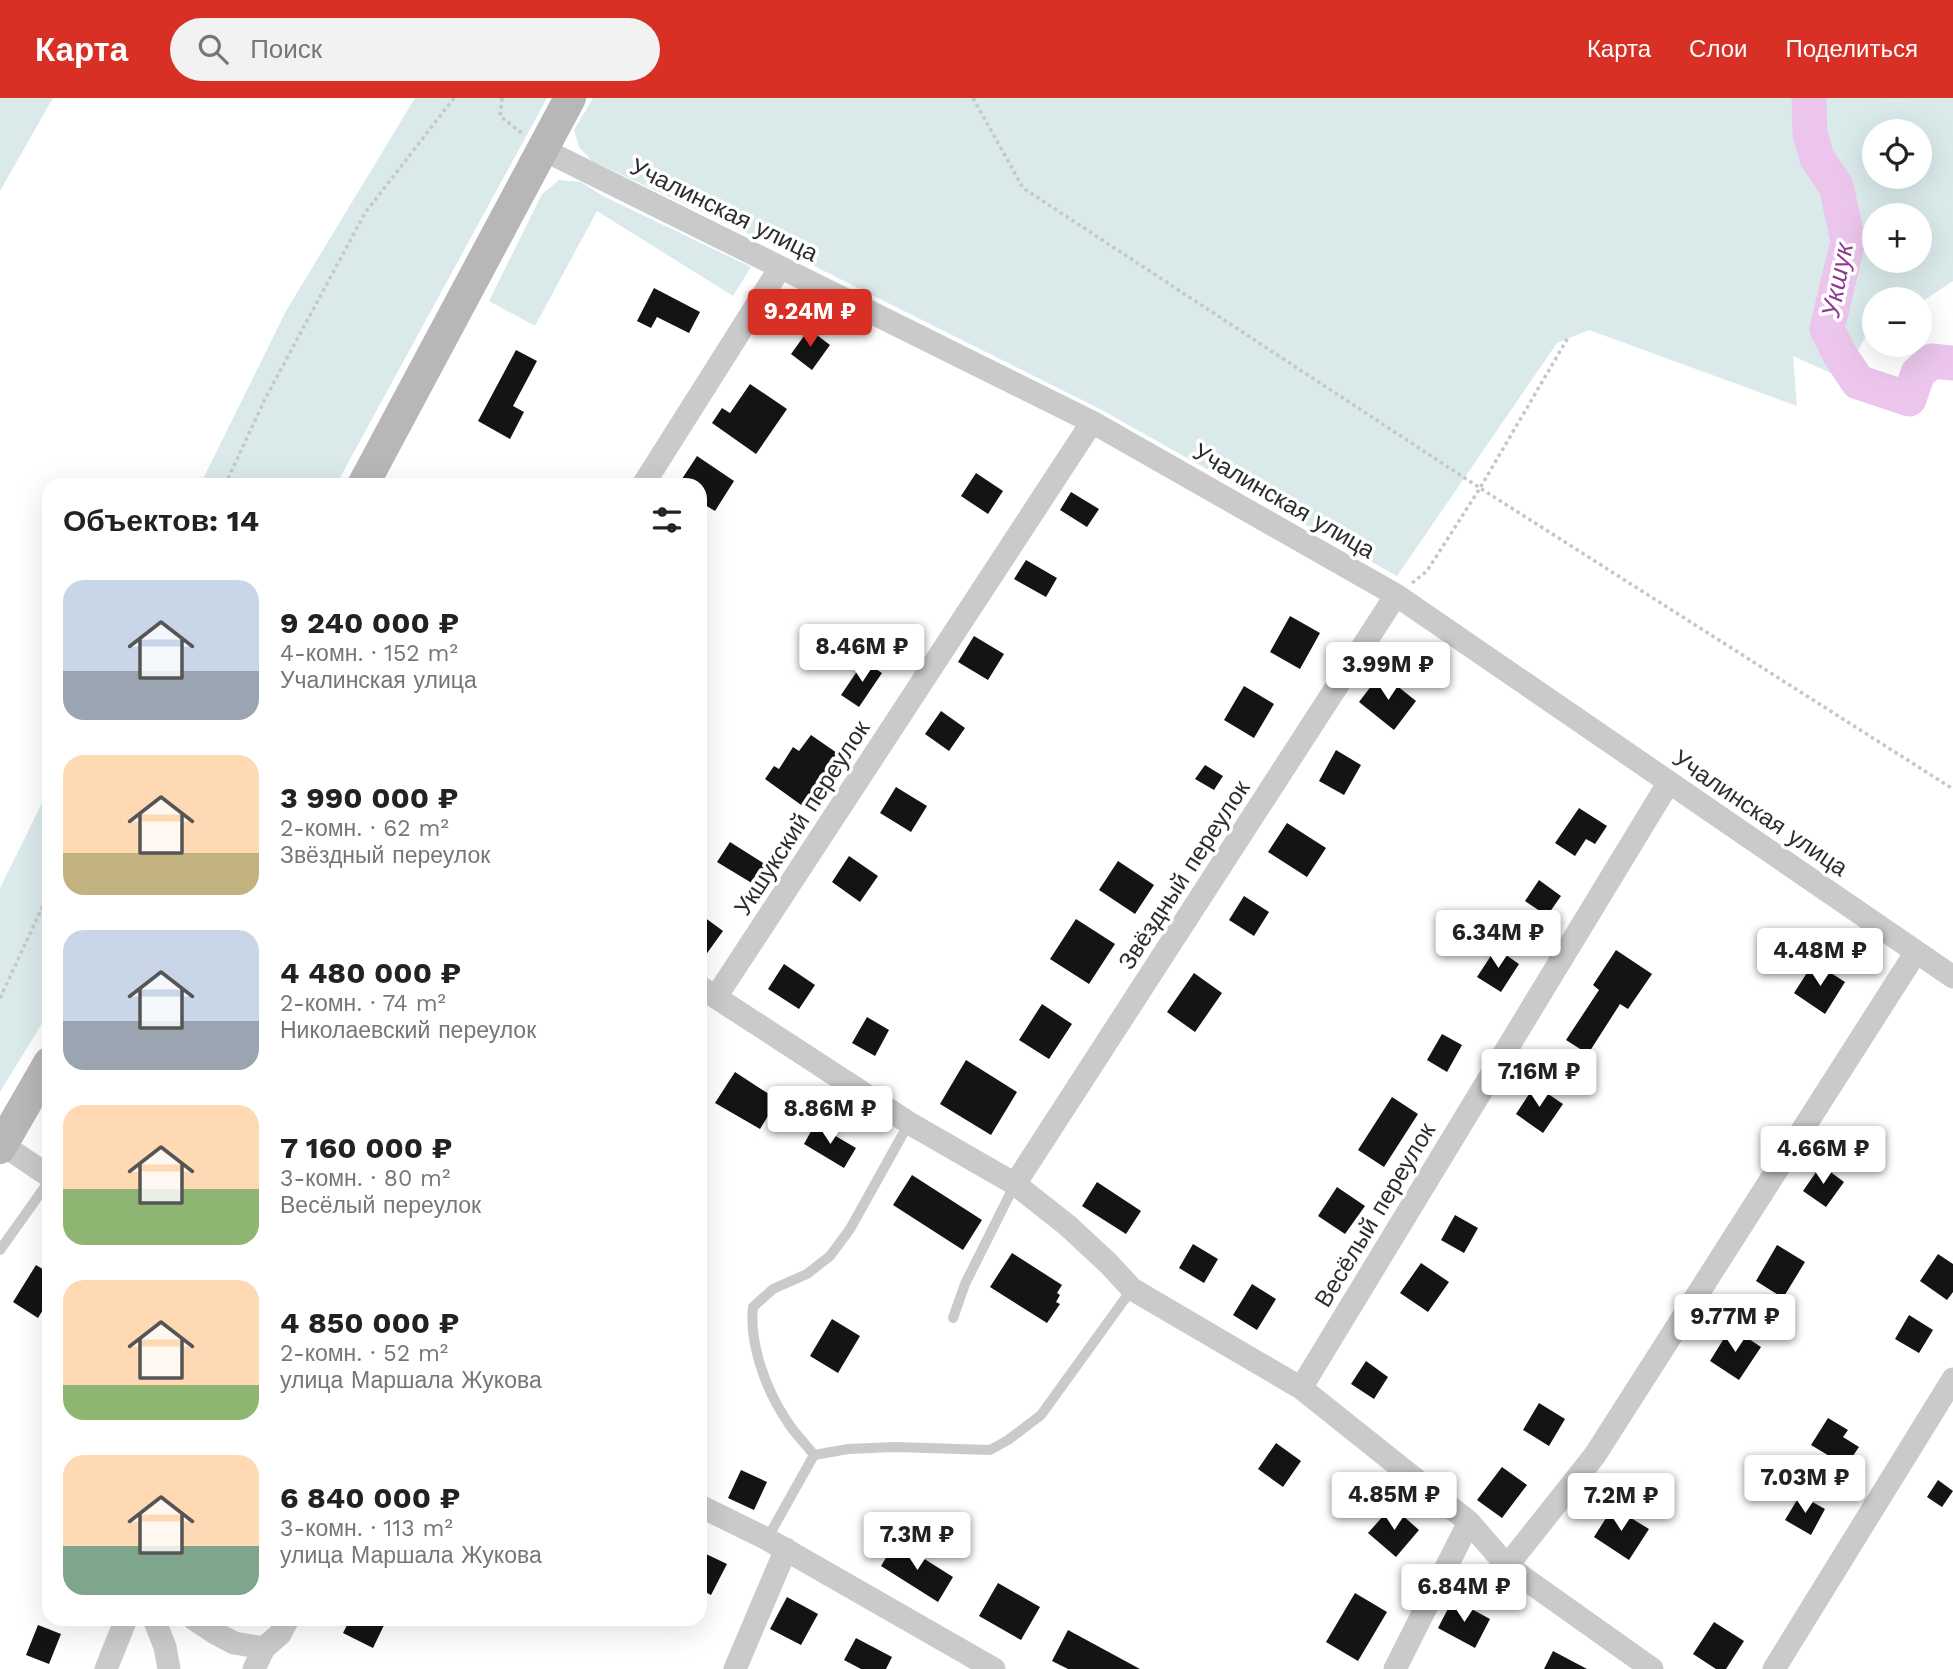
<!DOCTYPE html>
<html lang="ru">
<head>
<meta charset="utf-8">
<style>
  body { margin:0; font-family:"Work Sans",sans-serif; background:#f2f2f2; color:#222; height:100vh; display:flex; flex-direction:column; font-size:26px; white-space:nowrap }
  * { box-sizing:border-box; margin:0 }
  p { font-size:23px; color:#767676 }
  .icon { flex:none; width:38px; height:38px; fill:none; stroke:currentColor; stroke-width:2; stroke-linecap:round; stroke-linejoin:round }
  .map { position:relative; flex:1; overflow:hidden }
  .panel { position:absolute; left:42px; top:380px; width:665px; height:1148px; display:flex; flex-direction:column; background:#fff; border-radius:21px; box-shadow:0 7px 28px #0002 }
  .panel>* { flex:none }
  .controls { position:absolute; left:1862px; top:21px; display:grid; gap:14px }
  .controls a { display:grid; place-items:center; width:70px; height:70px; border-radius:50%; background:#fff; box-shadow:0 7px 28px #0002; font-size:35px }
  .price { position:absolute; translate:-50% -60px; padding:0 16px; border-radius:7px; background:#fff; color:#222; font-size:23px; line-height:46px; filter:drop-shadow(0 2px 4px #0008) }
  .price::after { content:''; position:absolute; left:50%; top:42px; width:21px; height:16px; margin-left:-10px; background:inherit; clip-path:polygon(0 0,100% 0,50% 100%) }
  .price.active { background:#d93025; color:#fff }
  ul { padding:0; list-style:none }
  li { display:flex; align-items:center; gap:21px; height:175px; padding:0 21px }
  li span { display:grid; place-items:center; flex:none; width:196px; height:140px; border-radius:21px; color:#555 }
  li>.icon { margin-inline-start:auto }
  span .icon { width:84px; height:84px; fill:#fffc; stroke-width:1 }
  li b { font-size:30px }
  h2 { display:flex; justify-content:space-between; align-items:center; height:84px; padding:0 21px; font-size:30px }
  header { display:flex; align-items:center; gap:42px; box-sizing:border-box; height:98px; padding:0 35px; background:#d93025; color:#fff }
  header strong { font-size:33px }
  nav { display:flex; gap:38px; margin-inline-start:auto; font-size:24px }
  .search { width:490px; height:63px; background:#f2f2f2; display:flex; align-items:center; gap:18px; box-sizing:border-box; padding:0 24px; border-radius:38px; color:#767676; font-size:26px }
  .map>svg:first-child { display:block }
  .green { fill:#daeaeb; fill-rule:evenodd }
  .lines { fill:none; stroke-linecap:round; stroke-linejoin:round }
  .river { stroke:#ebc5ec; stroke-width:35 }
  .building { fill:#141414 }
  .path { stroke:#c7c7c7; stroke-width:3.5; stroke-dasharray:3.5 3.5; stroke-linecap:butt }
  .lane { stroke:#cacaca; stroke-width:10 }
  .street { stroke:#cacaca; stroke-width:23 }
  .secondary { stroke:#b7b7b7; stroke-width:32 }
  .labels { text-anchor:middle; stroke-width:7; stroke-linejoin:round; paint-order:stroke }
  .street-label { font-size:24px; fill:#2d2d2d; stroke:#fff }
  .water-label { font-size:26px; font-style:italic; fill:#8f3a91; stroke:#fff }
</style>
</head>
<body>
<header>
<strong>Карта</strong>
<div class="search"><svg class="icon" aria-label="search" viewBox="0 0 24 24"><circle cx="10" cy="10" r="6"/><path d="M15 15l6 6"/></svg>Поиск</div>
<nav><a>Карта</a><a>Слои</a><a>Поделиться</a></nav>
</header>
<div class="map">
<svg width="1953" height="1571" viewBox="0 0 1953 1571">
  <rect width="100%" height="100%" fill="#fff"/>
  <path class="green" d="M 0,0 L 53,0 L 0,93 Z
    M 415,0 L 547,0 L 336,387 L 200,387 L 286,213 Z
    M 593,0 L 1953,0 L 1953,183 L 1920,205 L 1920,201 L 1874,201 L 1874,236 L 1868,235 L 1842,280 L 1793,258 L 1797,308 L 1589,232 L 1557,245 L 1397,478 L 1100,311 L 762,142 L 592,63 L 579,49 L 574,32 ZM 1920,33 L 1920,79 L 1874,79 L 1874,33 ZM 1874,117 L 1920,117 L 1920,163 L 1874,163 Z
    M 559,82 L 581,84 L 603,98 L 751,169 L 733,198 L 597,113 L 535,228 L 489,203 L 542,96 Z
    M 49,691 L 49,914 L 0,994 L 0,790 Z"/>
  <g class="lines">
    <path class="river" d="M 1809,0 L 1810,36 L 1817,60 L 1836,88 L 1848,143 L 1827,231 L 1840,257 L 1858,284 L 1909,301 L 1918,275 L 1932,263 L 1953,265"/>
  </g>
  <path class="building" d="M 654,190 L 700,214 L 689,235 L 657,219 L 651,230 L 637,223 Z
    M 809,231 L 830,247 L 812,272 L 791,256 Z
    M 516,252 L 537,263 L 513,308 L 524,314 L 510,341 L 478,323 Z
    M 750,286 L 787,311 L 756,356 L 712,325 L 722,310 L 730,315 Z
    M 697,358 L 734,383 L 715,413 L 700,404 L 700,387 L 678,387 Z
    M 976,375 L 1003,393 L 988,416 L 961,398 Z
    M 1071,394 L 1099,411 L 1087,429 L 1060,412 Z
    M 1026,462 L 1057,480 L 1046,499 L 1014,481 Z
    M 1290,518 L 1320,535 L 1300,571 L 1270,554 Z
    M 902,532 L 919,541 L 909,559 L 893,549 Z
    M 974,538 L 1004,556 L 988,582 L 958,564 Z
    M 864,563 L 882,575 L 859,609 L 841,597 Z
    M 1381,575 L 1416,603 L 1394,632 L 1359,604 Z
    M 1244,588 L 1274,606 L 1254,640 L 1224,622 Z
    M 941,613 L 965,630 L 949,653 L 925,636 Z
    M 811,637 L 837,655 L 829,667 L 832,669 L 804,709 L 765,681 L 774,668 L 779,671 L 793,649 L 799,653 Z
    M 1336,652 L 1361,667 L 1344,697 L 1319,683 Z
    M 1205,667 L 1223,678 L 1214,692 L 1195,681 Z
    M 896,689 L 927,708 L 911,734 L 880,715 Z
    M 1579,710 L 1607,728 L 1595,746 L 1586,741 L 1575,758 L 1555,745 Z
    M 1287,725 L 1326,750 L 1307,779 L 1268,754 Z
    M 730,744 L 768,768 L 755,787 L 717,764 Z
    M 849,758 L 878,778 L 860,804 L 832,784 Z
    M 1118,763 L 1154,787 L 1135,816 L 1099,792 Z
    M 1539,782 L 1561,798 L 1547,818 L 1525,803 Z
    M 1244,798 L 1269,814 L 1254,838 L 1229,822 Z
    M 700,816 L 723,833 L 700,865 Z
    M 1076,821 L 1115,846 L 1089,886 L 1050,861 Z
    M 1496,850 L 1519,866 L 1501,894 L 1477,879 Z
    M 1616,852 L 1652,876 L 1628,911 L 1620,906 L 1588,956 L 1566,942 L 1599,892 L 1593,887 Z
    M 1814,864 L 1845,884 L 1825,916 L 1794,895 Z
    M 784,866 L 815,887 L 799,911 L 768,891 Z
    M 1194,875 L 1222,895 L 1195,934 L 1167,914 Z
    M 1042,906 L 1072,926 L 1049,961 L 1019,942 Z
    M 867,919 L 889,932 L 875,958 L 852,945 Z
    M 1442,936 L 1462,947 L 1447,974 L 1427,962 Z
    M 966,962 L 1017,994 L 991,1037 L 940,1006 Z
    M 735,974 L 778,1002 L 760,1031 L 715,1005 Z
    M 1535,987 L 1563,1006 L 1543,1035 L 1516,1016 Z
    M 1392,999 L 1418,1016 L 1384,1069 L 1358,1052 Z
    M 815,1026 L 856,1050 L 844,1070 L 804,1046 Z
    M 1821,1067 L 1844,1084 L 1826,1109 L 1803,1093 Z
    M 912,1077 L 982,1122 L 963,1152 L 893,1107 Z
    M 1097,1084 L 1141,1113 L 1126,1136 L 1082,1108 Z
    M 1337,1089 L 1365,1108 L 1345,1136 L 1318,1118 Z
    M 1455,1117 L 1478,1130 L 1464,1155 L 1441,1142 Z
    M 1193,1146 L 1218,1161 L 1204,1185 L 1179,1170 Z
    M 1777,1147 L 1805,1164 L 1783,1200 L 1756,1183 Z
    M 1012,1155 L 1062,1187 L 1057,1195 L 1060,1197 L 1056,1204 L 1060,1206 L 1047,1225 L 990,1189 Z
    M 1938,1156 L 1953,1166 L 1953,1194 L 1947,1202 L 1920,1183 Z
    M 1421,1165 L 1449,1184 L 1428,1214 L 1400,1195 Z
    M 36,1167 L 49,1175 L 49,1202 L 38,1220 L 13,1204 Z
    M 1252,1186 L 1276,1201 L 1257,1232 L 1233,1217 Z
    M 1909,1217 L 1933,1232 L 1919,1255 L 1895,1241 Z
    M 832,1221 L 860,1238 L 838,1275 L 810,1258 Z
    M 1731,1229 L 1761,1249 L 1739,1282 L 1710,1263 Z
    M 1366,1263 L 1388,1279 L 1374,1301 L 1351,1286 Z
    M 1539,1305 L 1565,1321 L 1549,1348 L 1523,1332 Z
    M 1828,1320 L 1848,1332 L 1843,1339 L 1859,1349 L 1846,1368 L 1811,1347 Z
    M 1276,1345 L 1301,1363 L 1283,1389 L 1258,1371 Z
    M 1502,1369 L 1527,1387 L 1502,1420 L 1477,1402 Z
    M 741,1372 L 767,1384 L 754,1412 L 728,1400 Z
    M 1938,1382 L 1953,1393 L 1942,1409 L 1927,1399 Z
    M 1800,1397 L 1825,1411 L 1811,1437 L 1785,1422 Z
    M 1392,1408 L 1419,1432 L 1396,1459 L 1368,1435 Z
    M 1613,1409 L 1649,1431 L 1629,1462 L 1594,1439 Z
    M 896,1443 L 953,1479 L 938,1504 L 881,1468 Z
    M 704,1455 L 727,1466 L 711,1497 L 700,1491 L 700,1463 Z
    M 998,1485 L 1040,1509 L 1021,1542 L 979,1518 Z
    M 1355,1495 L 1387,1514 L 1358,1563 L 1326,1544 Z
    M 787,1499 L 818,1516 L 801,1547 L 770,1531 Z
    M 1453,1501 L 1490,1521 L 1475,1550 L 1438,1530 Z
    M 350,1521 L 387,1521 L 373,1550 L 343,1535 Z
    M 1714,1524 L 1744,1543 L 1726,1571 L 1716,1571 L 1693,1556 Z
    M 38,1527 L 61,1536 L 49,1566 L 26,1557 Z
    M 1068,1532 L 1140,1571 L 1068,1571 L 1052,1563 Z
    M 856,1540 L 892,1559 L 886,1571 L 861,1571 L 844,1562 Z
    M 1553,1553 L 1587,1571 L 1544,1571 Z"/>
  <g class="lines">
    <path class="path" d="M 502,0 L 500,18 L 523,36
      M 973,0 L 1023,90 L 1480,390 L 1953,691
      M 225,387 L 265,301 L 365,115 L 454,0
      M 1412,485 L 1427,473 L 1480,390 L 1569,238
      M 0,900 L 49,795"/>
    <path class="lane" d="M 0,1152 L 49,1083
      M 953,1220 L 965,1186 L 1015,1086
      M 814,1357 L 848,1351 L 895,1349 L 990,1352 L 1008,1342 L 1041,1317 L 1132,1191
      M 767,1441 L 814,1357 C 805,1345 794,1335 787,1323 C 766,1292 749,1246 753,1209 L 773,1191 L 807,1176 L 830,1158 L 850,1131 L 909,1025"/>
    <path class="street" d="M 542,51 L 1092,324 L 1396,497 L 1953,879
      M 643,387 L 780,170
      M 700,889 L 909,1025 L 1015,1086 L 1067,1127 L 1109,1166 L 1132,1191 L 1301,1290 L 1469,1424 L 1507,1468 L 1652,1571
      M 716,899 L 1092,324
      M 3,1047 L 49,1078
      M 1015,1086 L 1396,497
      M 1301,1290 L 1669,684
      M 700,1408 L 767,1441 L 994,1571
      M 1507,1468 L 1595,1357 L 1916,854
      M 154,1521 L 165,1549 L 169,1571
      M 194,1521 L 215,1535 L 234,1545 L 264,1550
      M 106,1571 L 126,1521
      M 254,1571 L 264,1550 L 280,1536 L 288,1521
      M 735,1571 L 786,1451
      M 1395,1571 L 1469,1424
      M 1774,1571 L 1953,1281"/>
    <path class="secondary" d="M 363,387 L 570,0
      M 0,1050 L 49,965"/>
  </g>
  <g class="labels">
    <g class="street-label">
      <text transform="translate(724 112) rotate(26)" y="8">Учалинская улица</text>
      <text transform="translate(1284 403) rotate(30)" y="8">Учалинская улица</text>
      <text transform="translate(1760 715) rotate(34)" y="8">Учалинская улица</text>
      <text transform="translate(802 720) rotate(-57)" y="8">Укшукский переулок</text>
      <text transform="translate(1184 777) rotate(-57)" y="8">Звёздный переулок</text>
      <text transform="translate(1375 1117) rotate(-59)" y="8">Весёлый переулок</text>
    </g>
    <g class="water-label">
      <text transform="translate(1837 182) rotate(-79)" y="9">Укшук</text>
    </g>
  </g>
</svg>
<div class="controls">
<a><svg class="icon" aria-label="locate" viewBox="0 0 24 24"><circle cx="12" cy="12" r="6"/><path d="M12 2v4M12 18v4M2 12h4M18 12h4"/></svg></a>
<a>+</a>
<a>−</a>
</div>
<b class="price active" style="left:810px;top:251px">9.24M ₽</b>
<b class="price" style="left:862px;top:586px">8.46M ₽</b>
<b class="price" style="left:1388px;top:604px">3.99M ₽</b>
<b class="price" style="left:1498px;top:872px">6.34M ₽</b>
<b class="price" style="left:1820px;top:890px">4.48M ₽</b>
<b class="price" style="left:1539px;top:1011px">7.16M ₽</b>
<b class="price" style="left:830px;top:1048px">8.86M ₽</b>
<b class="price" style="left:1823px;top:1088px">4.66M ₽</b>
<b class="price" style="left:1735px;top:1256px">9.77M ₽</b>
<b class="price" style="left:1805px;top:1417px">7.03M ₽</b>
<b class="price" style="left:1394px;top:1434px">4.85M ₽</b>
<b class="price" style="left:1621px;top:1435px">7.2M ₽</b>
<b class="price" style="left:917px;top:1474px">7.3M ₽</b>
<b class="price" style="left:1464px;top:1526px">6.84M ₽</b>
<section class="panel">
<h2>Объектов: 14<svg class="icon" aria-label="filters" viewBox="0 0 24 24"><path d="M4 7h16M4 17h16"/><circle cx="9" cy="7" r="2"/><circle cx="15" cy="17" r="2"/></svg></h2>
<ul>
<li><span style="background:linear-gradient(#c9d6e8 65%,#9aa5b1 0)"><svg class="icon" aria-label="home" viewBox="0 0 24 24"><path d="M3 11l9-7 9 7M6 9v11h12V9"/></svg></span><div><b>9 240 000 ₽</b><p>4-комн. · 152 m²</p><p>Учалинская улица</p></div></li>
<li><span style="background:linear-gradient(#ffd9b3 70%,#c2b280 0)"><svg class="icon" aria-label="home" viewBox="0 0 24 24"><path d="M3 11l9-7 9 7M6 9v11h12V9"/></svg></span><div><b>3 990 000 ₽</b><p>2-комн. · 62 m²</p><p>Звёздный переулок</p></div></li>
<li><span style="background:linear-gradient(#c9d6e8 65%,#9aa5b1 0)"><svg class="icon" aria-label="home" viewBox="0 0 24 24"><path d="M3 11l9-7 9 7M6 9v11h12V9"/></svg></span><div><b>4 480 000 ₽</b><p>2-комн. · 74 m²</p><p>Николаевский переулок</p></div></li>
<li><span style="background:linear-gradient(#ffd9b3 60%,#8fb573 0)"><svg class="icon" aria-label="home" viewBox="0 0 24 24"><path d="M3 11l9-7 9 7M6 9v11h12V9"/></svg></span><div><b>7 160 000 ₽</b><p>3-комн. · 80 m²</p><p>Весёлый переулок</p></div></li>
<li><span style="background:linear-gradient(#ffd9b3 75%,#8fb573 0)"><svg class="icon" aria-label="home" viewBox="0 0 24 24"><path d="M3 11l9-7 9 7M6 9v11h12V9"/></svg></span><div><b>4 850 000 ₽</b><p>2-комн. · 52 m²</p><p>улица Маршала Жукова</p></div></li>
<li><span style="background:linear-gradient(#ffd9b3 65%,#7fa58c 0)"><svg class="icon" aria-label="home" viewBox="0 0 24 24"><path d="M3 11l9-7 9 7M6 9v11h12V9"/></svg></span><div><b>6 840 000 ₽</b><p>3-комн. · 113 m²</p><p>улица Маршала Жукова</p></div></li>
</ul>
</section>
</div>
</body>
</html>
